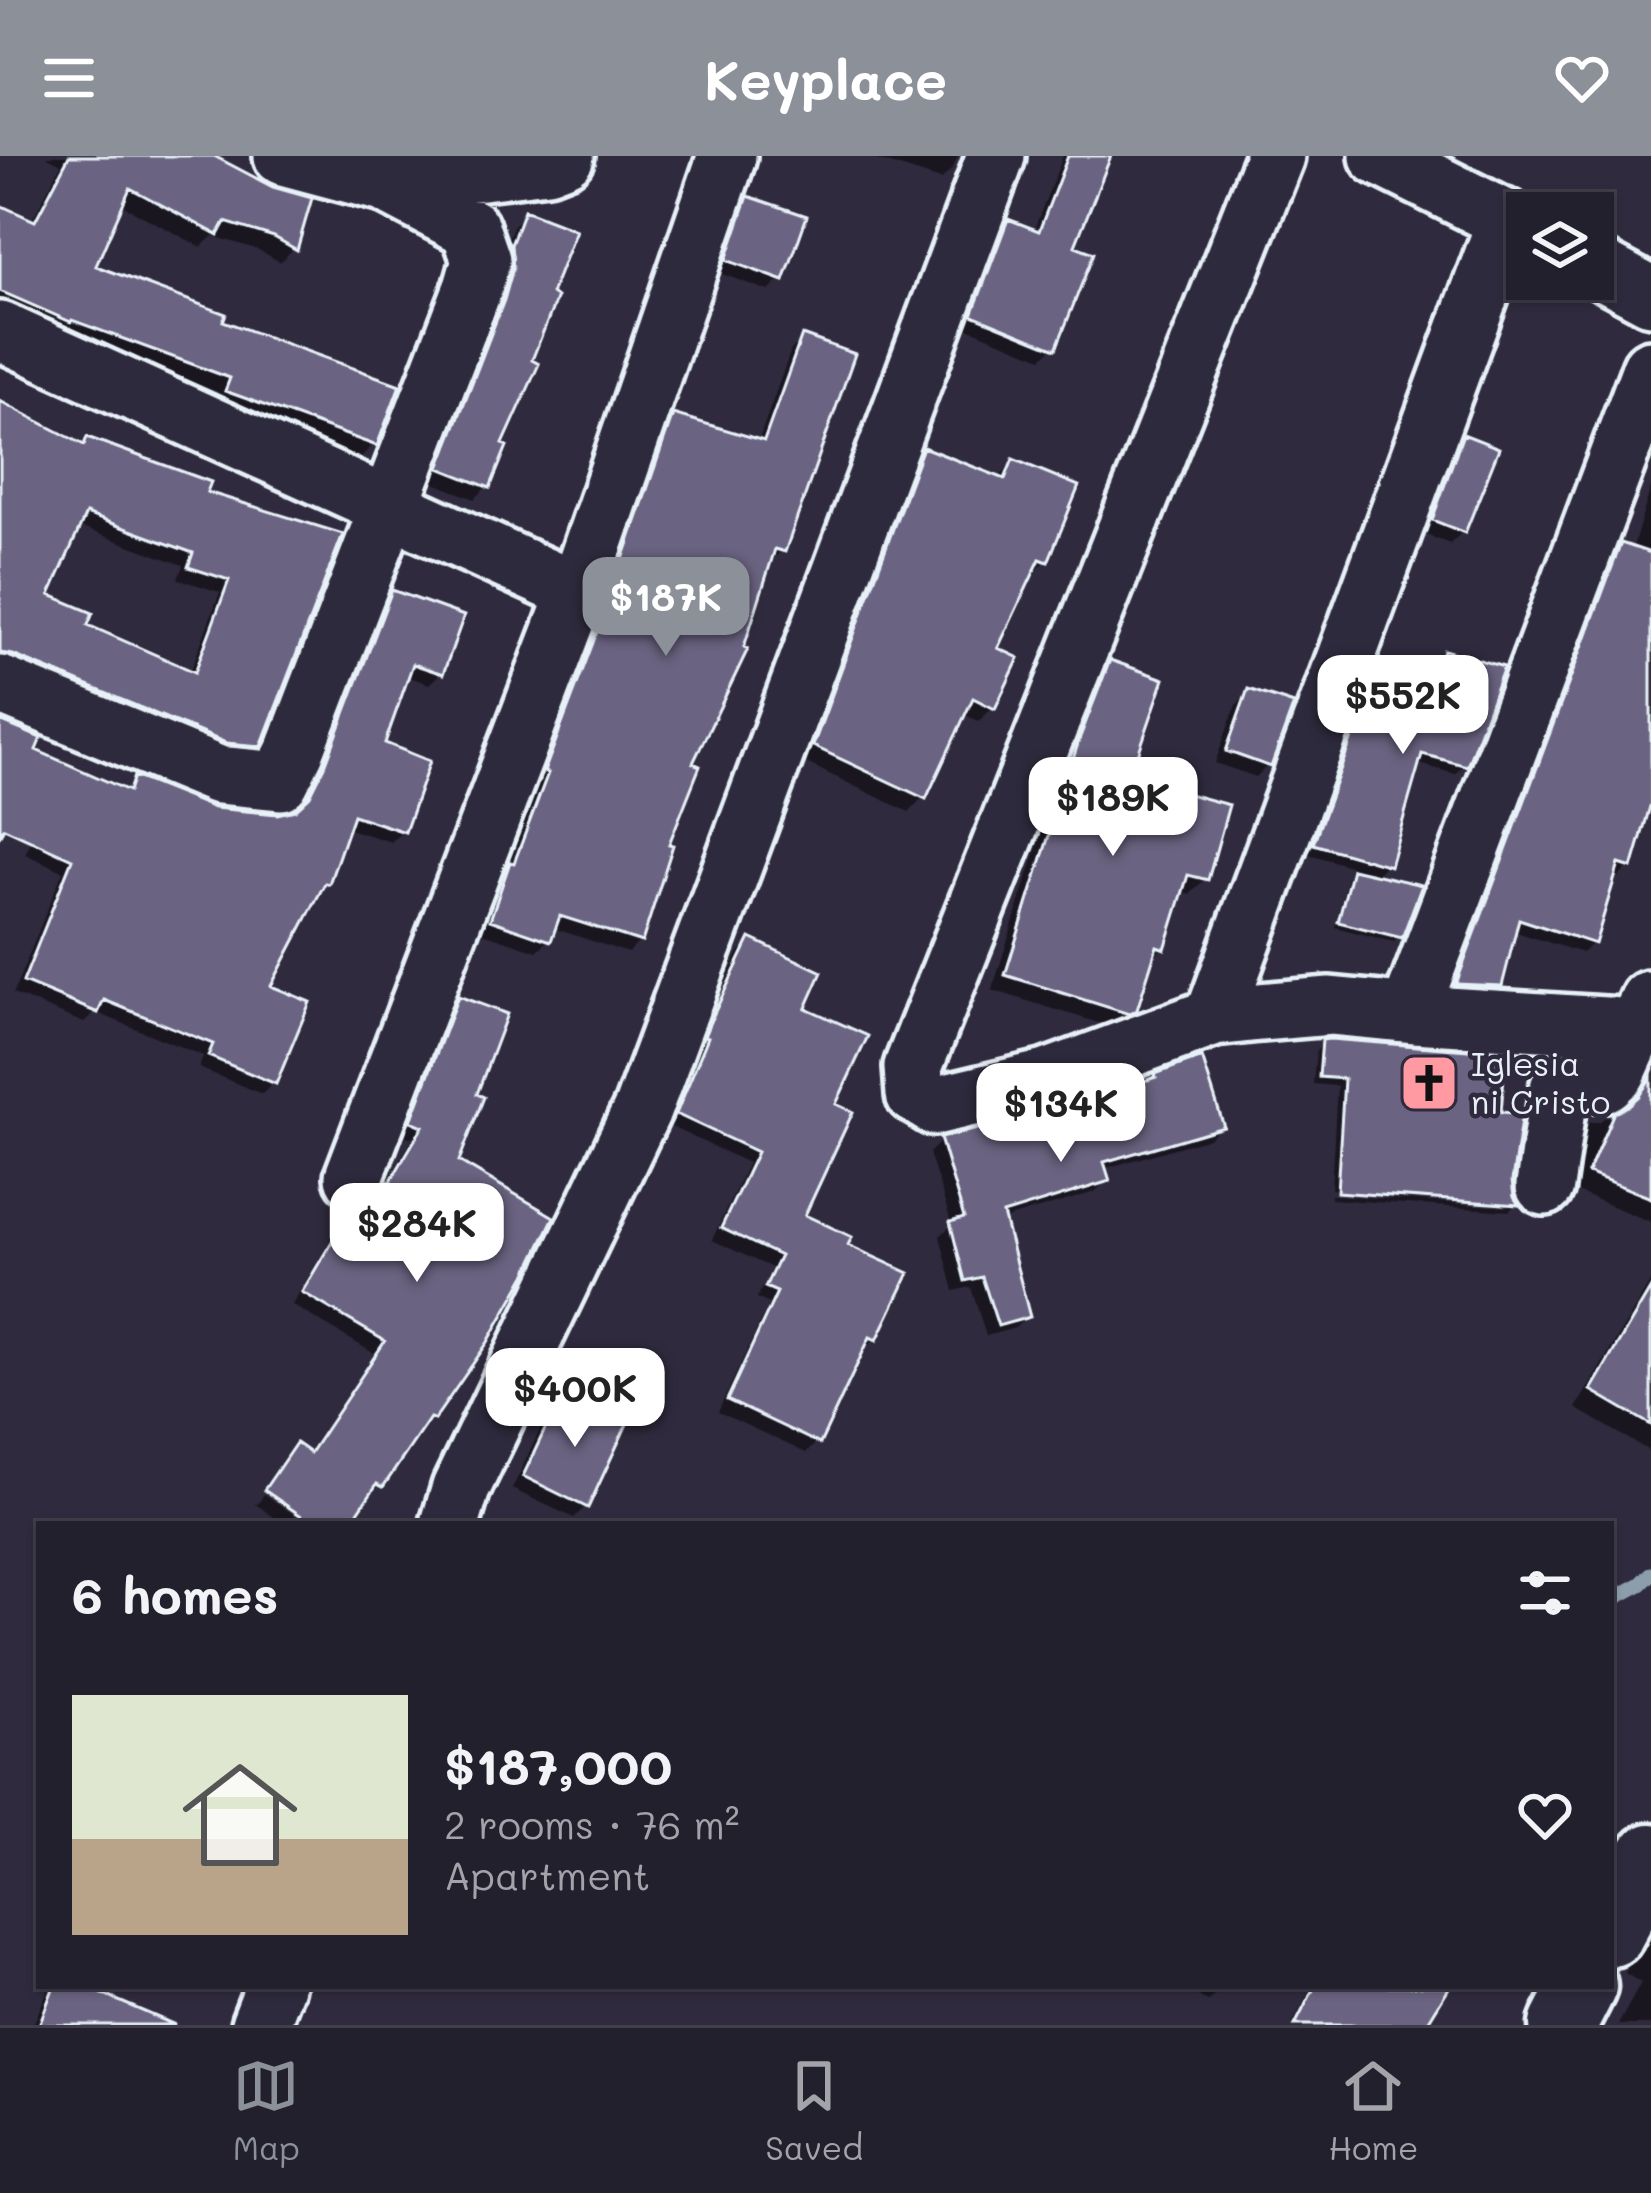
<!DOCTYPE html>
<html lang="en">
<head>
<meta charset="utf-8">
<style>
  body { margin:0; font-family:Mali,sans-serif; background:#2b2836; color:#f1f3f6; height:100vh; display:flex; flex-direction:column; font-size:45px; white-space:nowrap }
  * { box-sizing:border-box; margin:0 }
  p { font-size:39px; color:#a3a3aa }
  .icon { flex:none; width:66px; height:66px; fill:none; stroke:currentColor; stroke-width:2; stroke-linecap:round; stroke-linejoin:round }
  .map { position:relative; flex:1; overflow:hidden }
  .drawer { position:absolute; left:36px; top:1365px; width:1578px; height:468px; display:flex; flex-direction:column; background:#23202e; border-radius:0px; box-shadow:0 3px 9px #0004,0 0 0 3px #403e4a }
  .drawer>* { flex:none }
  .buttons { position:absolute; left:1506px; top:36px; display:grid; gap:24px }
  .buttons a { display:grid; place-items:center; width:108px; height:108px; border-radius:0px; background:#23202e; box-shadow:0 3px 9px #0004,0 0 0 3px #403e4a; font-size:60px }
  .price { position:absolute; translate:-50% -102px; padding:0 27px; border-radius:24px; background:#fff; color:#222; font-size:39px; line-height:78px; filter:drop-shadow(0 3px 6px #0008) }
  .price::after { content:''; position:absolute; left:50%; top:72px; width:36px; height:27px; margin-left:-18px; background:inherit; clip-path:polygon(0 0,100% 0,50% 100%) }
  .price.current { background:#8c9099; color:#fff }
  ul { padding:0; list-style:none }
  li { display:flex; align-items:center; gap:36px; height:300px; padding:0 36px }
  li+li { border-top:3px solid #403e4a }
  li span { display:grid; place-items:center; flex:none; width:336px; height:240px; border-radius:0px; color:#555 }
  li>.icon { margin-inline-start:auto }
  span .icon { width:144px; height:144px; fill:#fffc; stroke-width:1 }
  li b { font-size:51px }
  h2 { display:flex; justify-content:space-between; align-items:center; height:144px; padding:0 36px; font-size:51px }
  header { display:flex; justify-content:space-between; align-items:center; height:156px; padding:0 36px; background:#8c9099; color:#fff; font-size:54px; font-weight:800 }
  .menu { display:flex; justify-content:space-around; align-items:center; height:168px; border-top:3px solid #403e4a; background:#23202e; font-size:33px; color:#a3a3aa }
  .menu a { display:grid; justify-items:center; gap:6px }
  .menu .current { color:#8c9099 }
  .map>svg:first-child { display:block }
  .shadow { fill:#0007; fill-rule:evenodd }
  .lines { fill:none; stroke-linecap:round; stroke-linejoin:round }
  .stream { stroke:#8c9eab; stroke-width:15 }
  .building { fill:#6b6381; stroke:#e8f1f8; stroke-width:3; fill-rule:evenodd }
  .minor-casing { stroke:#e8f1f8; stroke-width:66 }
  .major-casing { stroke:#e8f1f8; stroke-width:75 }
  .minor { stroke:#2f2a3d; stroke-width:57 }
  .major { stroke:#2f2a3d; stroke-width:66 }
  .labels { text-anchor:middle; stroke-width:9; stroke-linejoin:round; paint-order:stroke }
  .poi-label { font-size:33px; fill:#e8f1f8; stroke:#2f2a3d; text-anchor:start }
</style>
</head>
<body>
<header><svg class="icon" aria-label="menu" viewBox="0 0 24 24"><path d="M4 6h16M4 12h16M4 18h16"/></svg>Keyplace<svg class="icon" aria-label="heart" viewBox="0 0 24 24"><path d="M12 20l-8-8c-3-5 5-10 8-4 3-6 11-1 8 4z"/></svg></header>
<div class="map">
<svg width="1651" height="1869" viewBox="0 0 1651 1869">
  <rect width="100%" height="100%" fill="#2f2a3d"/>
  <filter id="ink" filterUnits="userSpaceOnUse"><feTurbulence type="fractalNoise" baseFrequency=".00833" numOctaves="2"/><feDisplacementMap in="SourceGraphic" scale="24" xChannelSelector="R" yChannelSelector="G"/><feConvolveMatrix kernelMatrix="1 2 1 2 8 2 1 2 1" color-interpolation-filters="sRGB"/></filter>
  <g filter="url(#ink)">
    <path class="shadow" d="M 46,0 L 207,0 L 294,92 L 280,106 L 259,94 L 213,80 L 201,91 L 120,48 L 92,112 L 219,167 L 374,288 L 360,302 L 213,249 L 218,236 L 0,155 L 0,53 L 31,66 L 61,8 Z
      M 865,0 L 958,0 L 953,12 L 941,24 Z
      M 1063,0 L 1107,0 L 1071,92 L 1053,191 L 1042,202 L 963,170 L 997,78 L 1009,66 L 1033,76 Z
      M 749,43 L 781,123 L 769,135 L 716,116 L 737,55 Z
      M 525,57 L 547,140 L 487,330 L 475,343 L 429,325 L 500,104 L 513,70 Z
      M 803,182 L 782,394 L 770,406 L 689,609 L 640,785 L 628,797 L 553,772 L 549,783 L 537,795 L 480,776 L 499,722 L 505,716 L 538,629 L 534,628 L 662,273 L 674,261 L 758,286 L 791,194 Z
      M 0,249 L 81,291 L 87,285 L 204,338 L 339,379 L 258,588 L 246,600 L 0,509 ZM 77,370 L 183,409 L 178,423 L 220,436 L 190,517 L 84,471 L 46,441 Z
      M 1464,281 L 1462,376 L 1450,388 L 1421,377 L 1452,293 Z
      M 924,294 L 999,321 L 1014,307 L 1046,405 L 1031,419 L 994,493 L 993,551 L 979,565 L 962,558 L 923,641 L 909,656 L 800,604 L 910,308 Z
      M 1651,331 L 1651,641 L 1629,710 L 1619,721 L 1613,719 L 1593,786 L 1582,797 L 1516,776 L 1499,829 L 1488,840 L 1447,837 L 1611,401 L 1622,391 L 1632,394 Z
      M 393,437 L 441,517 L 429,528 L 406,520 L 381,589 L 403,674 L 391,686 L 346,672 L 326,727 L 317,736 L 267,831 L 274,927 L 262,938 L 199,912 L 203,900 L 95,856 L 84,867 L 13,838 L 63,715 L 25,698 L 31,685 L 0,671 L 0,625 L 230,669 L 298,655 L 315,622 L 381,449 Z
      M 1445,497 L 1464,608 L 1455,618 L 1416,607 L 1387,708 L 1374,721 L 1399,781 L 1394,786 L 1335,771 L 1347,721 L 1357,712 L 1305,697 L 1359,551 L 1368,542 L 1420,559 L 1435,507 Z
      M 1111,508 L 1126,624 L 1205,723 L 1190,738 L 1180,735 L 1163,791 L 1149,805 L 1134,853 L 1118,869 L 1112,871 L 992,834 L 1066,599 L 1096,523 Z
      M 1249,537 L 1268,609 L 1256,621 L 1215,607 L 1236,549 Z
      M 750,785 L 802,853 L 832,949 L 801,1061 L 844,1090 L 875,1183 L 864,1194 L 817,1286 L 806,1297 L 718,1256 L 769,1148 L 757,1142 L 772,1112 L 712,1084 L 748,1007 L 667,969 L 699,892 L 696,891 L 698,884 L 739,796 Z
      M 459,843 L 473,940 L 456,1006 L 431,1262 L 419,1275 L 380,1329 L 368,1341 L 366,1340 L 347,1368 L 319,1368 L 290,1300 L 286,1300 L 296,1290 L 308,1299 L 375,1198 L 292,1149 L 329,1086 L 342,1074 L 355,1081 L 413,982 L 400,978 L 447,855 Z
      M 1324,887 L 1497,959 L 1515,1049 L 1509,1055 L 1331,1043 L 1331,1039 L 1507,1051 L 1507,1045 L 1331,1033 L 1337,930 L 1313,928 L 1316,895 Z
      M 1651,904 L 1651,1066 L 1565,1031 L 1572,983 L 1589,966 L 1599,966 L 1604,962 L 1627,955 Z
      M 1152,925 L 1221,970 L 1209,982 L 1103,1013 L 1106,1024 L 1095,1036 L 1002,1064 L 1027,1160 L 1015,1172 L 986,1180 L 971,1131 L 954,1135 L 940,1080 L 952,1069 L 929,997 L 941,985 L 1059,957 Z
      M 1651,1125 L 1651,1296 L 1576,1252 Z
      M 562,1241 L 586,1350 L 574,1362 L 512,1333 L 550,1253 Z
      M 264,1338 L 308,1368 L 284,1368 L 254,1347 L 258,1348 Z
      M 1651,1767 L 1651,1869 L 1618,1869 L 1641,1827 L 1625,1817 Z
      M 52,1830 L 76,1830 L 136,1869 L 33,1869 L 47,1836 Z
      M 1184,1830 L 1223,1830 L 1208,1846 Z
      M 1312,1830 L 1447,1830 L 1418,1869 L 1292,1869 Z"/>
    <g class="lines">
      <path class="stream" d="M 1611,1444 L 1641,1428 L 1651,1418"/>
    </g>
    <path class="building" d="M 69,0 L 214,0 L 273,31 L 312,42 L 297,94 L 274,81 L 225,66 L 218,79 L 130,32 L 96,110 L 226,158 L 223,165 L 400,229 L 377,290 L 225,235 L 230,222 L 72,164 L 71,166 L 0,135 L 0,49 L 35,65 Z
      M 1068,0 L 1111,0 L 1075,90 L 1094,97 L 1056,193 L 972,159 L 1008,63 L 1039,75 Z
      M 748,40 L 807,60 L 784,125 L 726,104 Z
      M 524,54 L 576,74 L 551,138 L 557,141 L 532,204 L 539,208 L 503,288 L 507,290 L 490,332 L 439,312 L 504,144 L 513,112 L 511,89 Z
      M 802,179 L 855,198 L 785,396 L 775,393 L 744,491 L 748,493 L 693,607 L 700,610 L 669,688 L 673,689 L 642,786 L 560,760 L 551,785 L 490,764 L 510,706 L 514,707 L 548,617 L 544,616 L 608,447 L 673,258 L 764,285 Z
      M 0,245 L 84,289 L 87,281 L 211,326 L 207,336 L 343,378 L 261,590 L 226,587 L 13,499 L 0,497 ZM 86,358 L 193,397 L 188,411 L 229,424 L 195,516 L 88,469 L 93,457 L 50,439 Z
      M 1463,278 L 1499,292 L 1465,377 L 1432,364 Z
      M 923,291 L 1005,323 L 1013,303 L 1079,330 L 1048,406 L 1040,403 L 998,492 L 1019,502 L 995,553 L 973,542 L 926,643 L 813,590 Z
      M 1621,387 L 1651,397 L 1651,647 L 1632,712 L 1619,708 L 1595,788 L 1519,763 L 1502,830 L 1456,828 Z
      M 392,434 L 464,460 L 443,518 L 413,508 L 385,587 L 430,605 L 405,676 L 353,659 L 329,728 L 325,727 L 271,830 L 310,846 L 276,928 L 208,900 L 213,888 L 104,844 L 98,857 L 23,826 L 72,703 L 4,672 L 0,679 L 0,565 L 41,582 L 36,594 L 129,635 L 134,620 L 214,652 L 277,658 L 295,654 L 310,640 L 325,610 Z
      M 1444,494 L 1504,511 L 1467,610 L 1422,598 L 1390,710 L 1313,688 L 1368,538 L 1426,558 Z
      M 1110,504 L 1164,523 L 1130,622 L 1229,649 L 1208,724 L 1188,719 L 1165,793 L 1157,790 L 1137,854 L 1129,858 L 1005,819 L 1080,581 Z
      M 1248,533 L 1294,548 L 1271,611 L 1226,595 Z
      M 1352,713 L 1422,729 L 1402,782 L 1338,766 Z
      M 750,782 L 822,816 L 806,852 L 868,880 L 836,948 L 853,956 L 805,1059 L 852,1081 L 848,1089 L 909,1117 L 877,1184 L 870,1181 L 820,1288 L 727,1244 L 777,1136 L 765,1131 L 780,1100 L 721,1072 L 757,996 L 676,958 L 708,881 L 705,880 L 708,870 Z
      M 458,840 L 507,858 L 477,938 L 484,941 L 459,1005 L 554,1061 L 526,1119 L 488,1186 L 434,1264 L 430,1262 L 383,1331 L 377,1328 L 350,1368 L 313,1368 L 264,1334 L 296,1287 L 310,1297 L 385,1185 L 302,1136 L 341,1070 L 358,1080 L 423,970 L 411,965 Z
      M 1330,883 L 1506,897 L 1501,956 L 1522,958 L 1512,1025 L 1514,1041 L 1519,1049 L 1337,1036 L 1344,923 L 1319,921 L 1322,884 Z
      M 1202,901 L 1224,971 L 1104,1006 L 1110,1025 L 1003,1058 L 1030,1161 L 998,1170 L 982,1121 L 965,1125 L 950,1066 L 964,1062 L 940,982 L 1058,954 L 1156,921 L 1155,918 Z
      M 1651,921 L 1651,1042 L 1588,1017 L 1614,956 L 1628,950 L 1639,940 Z
      M 1651,1132 L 1651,1269 L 1591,1234 Z
      M 562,1237 L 627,1268 L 588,1352 L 523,1320 Z
      M 54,1830 L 84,1830 L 175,1869 L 39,1869 Z
      M 1315,1830 L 1450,1830 L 1426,1869 L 1295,1869 Z"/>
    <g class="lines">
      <defs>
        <path id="minor" d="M 283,0 L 384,27 L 547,7 L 565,0
          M 1275,0 L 913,911 L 915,938 L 934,950 L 1047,923 L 1214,861 L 1260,856 L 1330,850 L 1414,858 L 1637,872
          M 1379,0 L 1527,74
          M 1593,109 L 1651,140
          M 0,175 L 577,436
          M 0,529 L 218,619 L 280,625 L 295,595 L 473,132 L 481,104 L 470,72 L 384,27
          M 1414,858 L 1416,839 L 1651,213
          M 1214,861 L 1507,63
          M 354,1021 L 577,436 L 727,0
          M 1545,1030 L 1559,933 L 1574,926 L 1606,926 L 1617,916 L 1649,844
          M 450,1368 L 461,1332 L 643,952 L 996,0
          M 260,1869 L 275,1830"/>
        <path id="major" d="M 1611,1777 L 1651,1701
          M 1563,1869 L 1583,1830"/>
      </defs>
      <use href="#minor" class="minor-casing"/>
      <use href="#major" class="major-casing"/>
      <use href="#minor" class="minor"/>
      <use href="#major" class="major"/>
    </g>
  </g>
  <defs>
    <symbol id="church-square" viewBox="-11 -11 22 22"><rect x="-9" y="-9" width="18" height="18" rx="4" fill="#ff9aa2" stroke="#2f2a3d"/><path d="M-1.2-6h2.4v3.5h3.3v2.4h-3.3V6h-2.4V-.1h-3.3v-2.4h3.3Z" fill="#111"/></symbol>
  </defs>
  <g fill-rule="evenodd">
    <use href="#church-square" x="1396" y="894" width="66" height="66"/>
  </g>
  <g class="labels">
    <g class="poi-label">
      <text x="1471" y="920">Iglesia<tspan x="1471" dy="38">ni Cristo</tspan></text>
    </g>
  </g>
</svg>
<div class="buttons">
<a><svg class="icon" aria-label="layers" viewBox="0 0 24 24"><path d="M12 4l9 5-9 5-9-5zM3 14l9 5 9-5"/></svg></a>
</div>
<b class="price current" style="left:666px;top:503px">$187K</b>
<b class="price" style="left:1403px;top:601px">$552K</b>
<b class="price" style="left:1113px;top:703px">$189K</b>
<b class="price" style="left:1061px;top:1009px">$134K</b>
<b class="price" style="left:417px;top:1129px">$284K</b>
<b class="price" style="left:575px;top:1294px">$400K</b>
<section class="drawer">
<h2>6 homes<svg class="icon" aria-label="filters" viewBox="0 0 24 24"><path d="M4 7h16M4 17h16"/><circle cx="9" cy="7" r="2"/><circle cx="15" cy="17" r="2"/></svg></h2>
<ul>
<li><span style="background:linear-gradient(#dfe7d0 60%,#b9a48a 0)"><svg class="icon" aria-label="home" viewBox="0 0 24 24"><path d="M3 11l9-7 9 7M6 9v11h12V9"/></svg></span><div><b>$187,000</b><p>2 rooms · 76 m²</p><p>Apartment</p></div><svg class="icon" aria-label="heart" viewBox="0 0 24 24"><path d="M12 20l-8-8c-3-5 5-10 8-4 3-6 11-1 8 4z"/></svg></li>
</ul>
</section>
</div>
<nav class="menu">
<a class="current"><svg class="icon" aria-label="map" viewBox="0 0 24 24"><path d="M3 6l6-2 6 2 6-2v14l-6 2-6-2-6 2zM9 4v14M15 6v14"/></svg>Map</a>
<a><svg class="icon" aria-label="saved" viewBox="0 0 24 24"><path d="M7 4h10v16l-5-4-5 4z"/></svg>Saved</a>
<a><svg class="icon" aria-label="home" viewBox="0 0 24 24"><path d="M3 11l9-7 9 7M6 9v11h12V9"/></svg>Home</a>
</nav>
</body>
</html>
